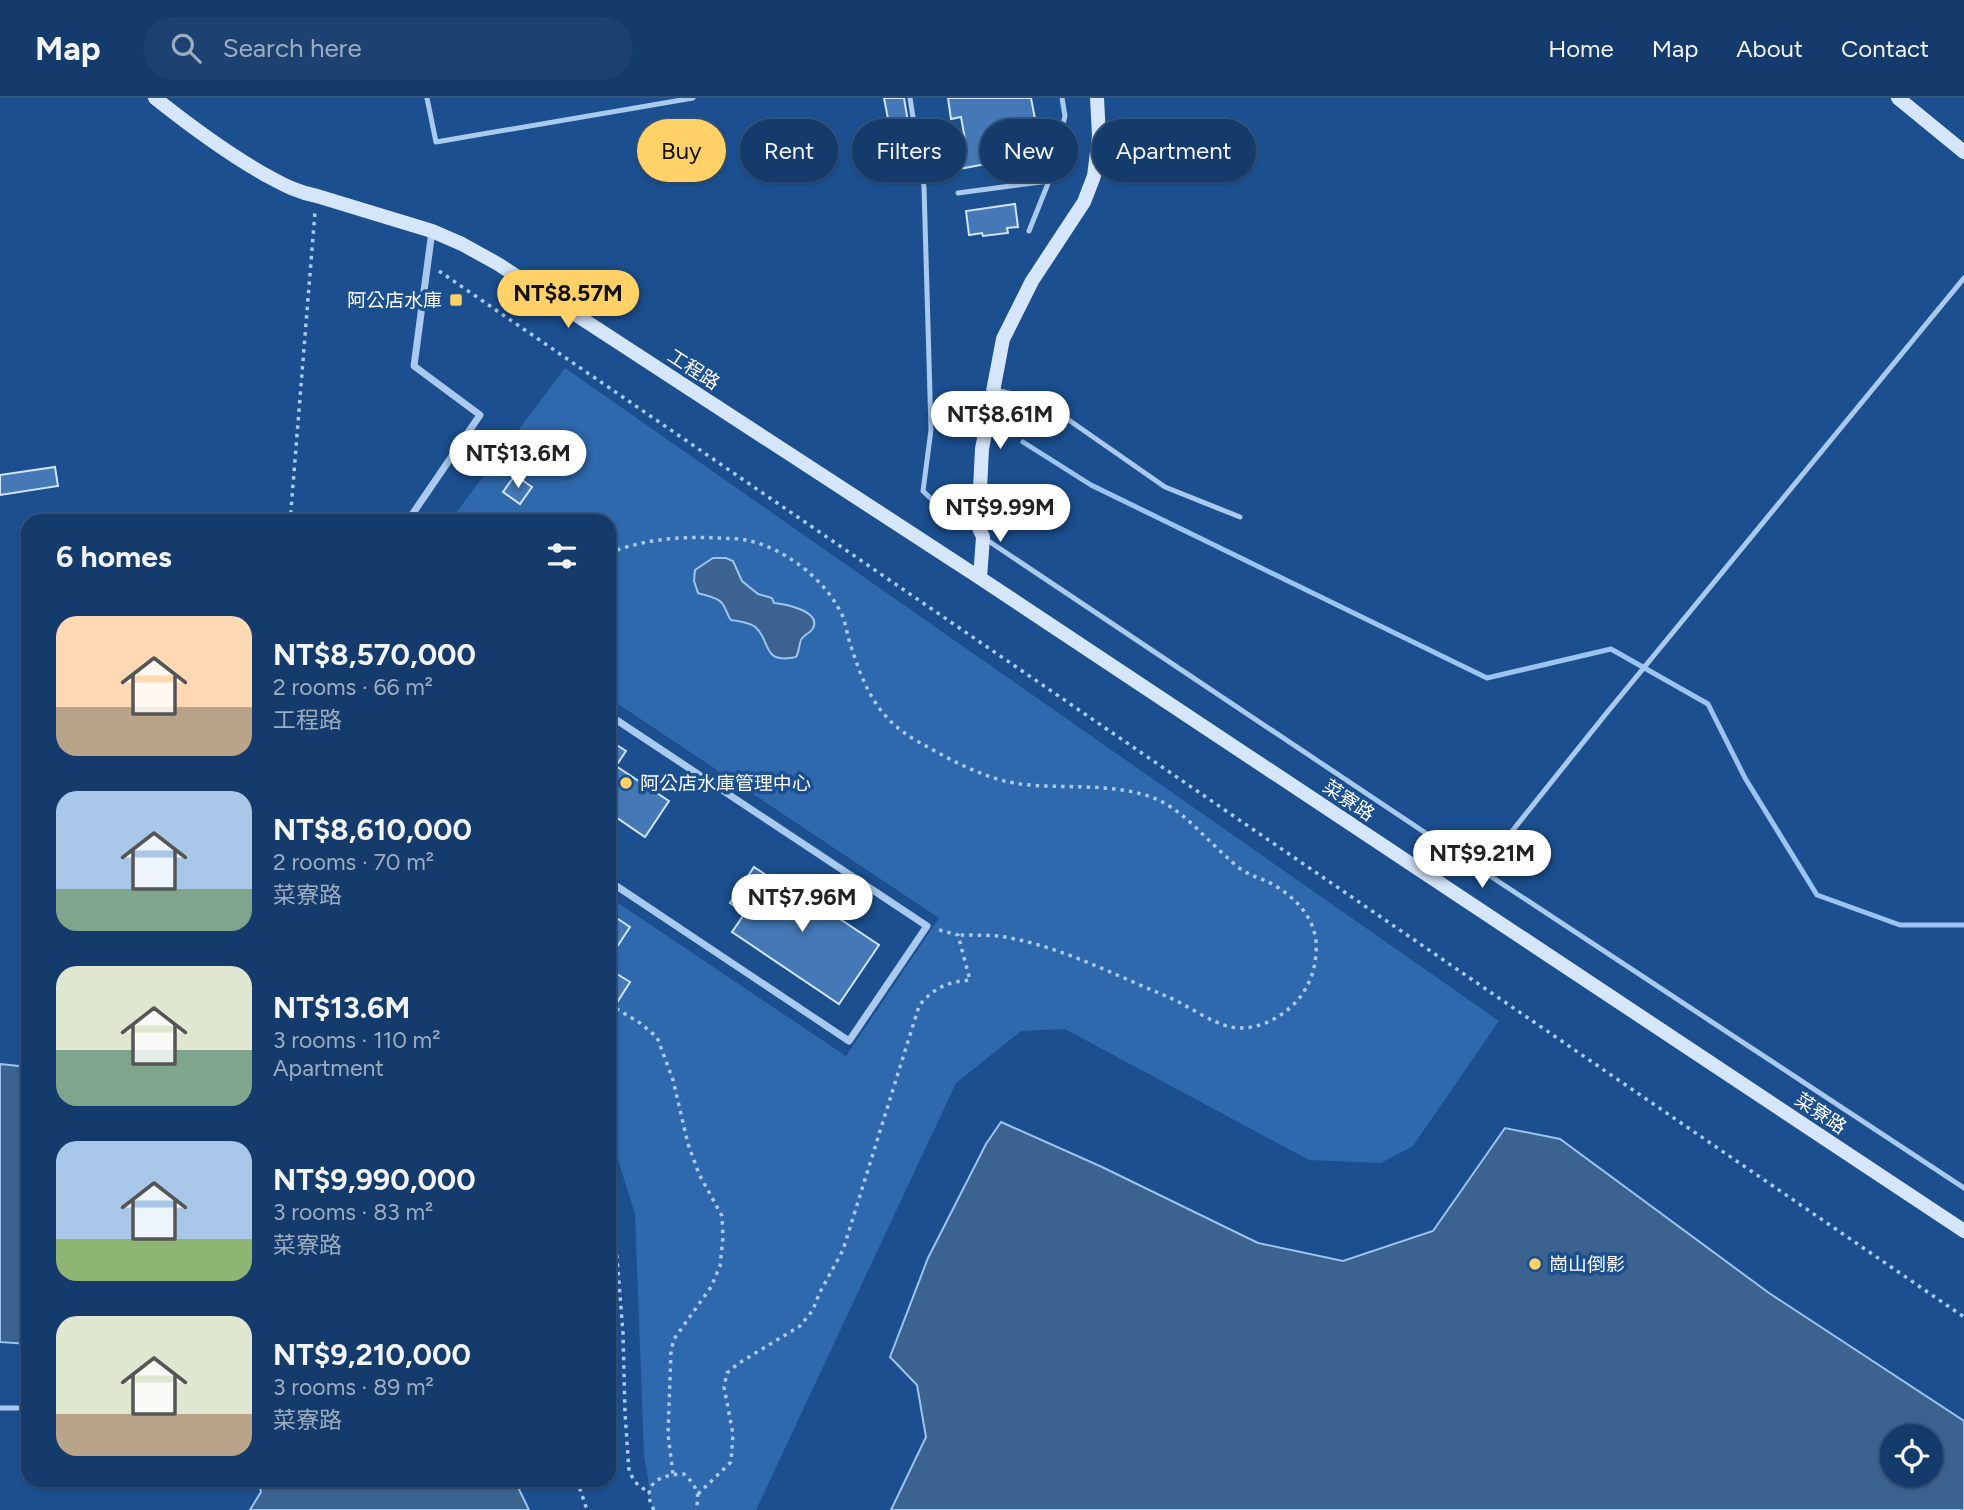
<!DOCTYPE html>
<html lang="en">
<head>
<meta charset="utf-8">
<style>
  body { margin:0; font-family:Figtree,"Noto Sans TC",sans-serif; background:#1d4271; color:#f1f3f6; height:100vh; display:flex; flex-direction:column; font-size:26px; white-space:nowrap }
  * { box-sizing:border-box; margin:0 }
  p { font-size:23px; color:#9dadc1 }
  .icon { flex:none; width:38px; height:38px; fill:none; stroke:currentColor; stroke-width:2; stroke-linecap:round; stroke-linejoin:round }
  .map { position:relative; flex:1; overflow:hidden }
  .side { position:absolute; left:21px; top:416px; width:595px; height:973px; display:flex; flex-direction:column; background:#143b6b; border-radius:21px; box-shadow:0 2px 5px #0004,0 0 0 2px #33557e }
  .side>* { flex:none }
  .banner { position:absolute; left:637px; top:21px; width:665px; height:63px; display:flex; gap:14px }
  .fabs { position:absolute; left:1880px; top:1326px; display:grid; gap:14px }
  .fabs a { display:grid; place-items:center; width:63px; height:63px; border-radius:50%; background:#143b6b; box-shadow:0 2px 5px #0004,0 0 0 2px #33557e; font-size:35px }
  .price { position:absolute; translate:-50% -60px; padding:0 16px; border-radius:24px; background:#fff; color:#222; font-size:23px; line-height:46px; filter:drop-shadow(0 2px 4px #0008) }
  .price::after { content:''; position:absolute; left:50%; top:42px; width:21px; height:16px; margin-left:-10px; background:inherit; clip-path:polygon(0 0,100% 0,50% 100%) }
  .price.selected { background:#ffd166; color:#111 }
  ul { padding:0; list-style:none }
  li { display:flex; align-items:center; gap:21px; height:175px; padding:0 35px }
  li span { display:grid; place-items:center; flex:none; width:196px; height:140px; border-radius:21px; color:#555 }
  li>.icon { margin-inline-start:auto }
  span .icon { width:84px; height:84px; fill:#fffc; stroke-width:1 }
  li b { font-size:30px }
  h2 { display:flex; justify-content:space-between; align-items:center; height:84px; padding:0 35px; font-size:30px }
  .chip { padding:0 24px; border-radius:32px; background:#143b6b; box-shadow:0 2px 5px #0004,0 0 0 2px #33557e; font-size:24px; line-height:63px }
  .chip.selected { background:#ffd166; color:#111 }
  header { display:flex; align-items:center; gap:42px; box-sizing:border-box; height:98px; padding:0 35px; background:#143b6b; border-bottom:2px solid #33557e }
  header strong { font-size:33px }
  nav { display:flex; gap:38px; margin-inline-start:auto; font-size:24px }
  .search { width:490px; height:63px; background:#1d4271; display:flex; align-items:center; gap:18px; box-sizing:border-box; padding:0 24px; border-radius:38px; color:#9dadc1; font-size:26px }
  .map>svg:first-child { display:block }
  .green { fill:#2e69ad }
  .water { fill:#3c6290; stroke:#9cc4f0; stroke-width:2; fill-rule:evenodd }
  .lines { fill:none; stroke-linecap:round; stroke-linejoin:round }
  .stream { stroke:#9cc4f0; stroke-width:5 }
  .building { fill:#4478b7; stroke:#cfe3fa; stroke-width:2 }
  .path { stroke:#a9c9ee; stroke-width:3.5; stroke-dasharray:3.5 5; stroke-linecap:butt }
  .lane { stroke:#a9c9ee; stroke-width:5 }
  .street { stroke:#a9c9ee; stroke-width:7 }
  .secondary { stroke:#d6e6fa; stroke-width:14 }
  .poi-dot { fill:#ffd166; stroke:#1b4f8f; stroke-width:2.5 }
  .labels { text-anchor:middle; stroke-width:7; stroke-linejoin:round; paint-order:stroke }
  .poi-label { font-size:19px; fill:#fff; stroke:#1b4f8f; text-anchor:start }
  .street-label { font-size:19px; fill:#fff; stroke:#1b4f8f }
</style>
</head>
<body>
<header>
<strong>Map</strong>
<div class="search"><svg class="icon" aria-label="search" viewBox="0 0 24 24"><circle cx="10" cy="10" r="6"/><path d="M15 15l6 6"/></svg>Search here</div>
<nav><a>Home</a><a>Map</a><a>About</a><a>Contact</a></nav>
</header>
<div class="map">
<svg width="1964" height="1412" viewBox="0 0 1964 1412">
  <rect width="100%" height="100%" fill="#1b4f8f"/>
  <path class="green" d="M 565,270 L 1499,923 L 1413,1048 L 1381,1065 L 1309,1062 L 1065,931 L 1021,933 L 956,985 L 756,1412 L 653,1412 L 644,1357 L 635,1116 L 616,1055 L 609,1046 L 609,799 L 846,958 L 939,820 L 609,600 L 609,424 L 449,424 Z"/>
  <path class="water" d="M 713,460 L 726,460 L 733,463 L 742,483 L 758,496 L 772,500 L 774,505 C 784,506 822,513 813,530 C 811,535 803,537 801,542 C 799,547 799,554 796,559 C 760,567 772,541 754,528 C 747,524 739,523 731,522 C 727,517 726,510 722,505 C 716,498 706,498 698,495 L 694,483 L 695,472 Z
    M 0,966 L 28,969 L 28,1246 L 0,1244 Z
    M 1001,1024 L 1102,1069 L 1258,1145 L 1343,1163 L 1433,1133 L 1505,1030 L 1560,1041 L 1769,1195 L 1964,1323 L 1964,1412 L 891,1412 L 926,1339 L 917,1287 L 890,1259 L 928,1160 L 986,1046 ZM 1892,1339 L 1930,1339 L 1930,1377 L 1892,1377 Z
    M 258,1383 L 515,1383 L 529,1412 L 250,1412 L 261,1394 Z"/>
  <g class="lines">
    <path class="stream" d="M 1023,344 L 1091,387 L 1487,580 L 1611,551 L 1708,606 L 1745,680 L 1817,797 L 1900,827 L 1964,827"/>
  </g>
  <path class="building" d="M 884,0 L 904,0 L 912,48 L 894,52 Z
    M 948,0 L 1031,0 L 1037,31 L 1047,29 L 1051,54 L 959,71 L 954,49 L 966,47 L 961,19 L 951,21 Z
    M 1015,106 L 1018,129 L 1007,130 L 1008,135 L 983,138 L 982,135 L 969,137 L 966,113 Z
    M 55,369 L 58,388 L 0,397 L 0,377 Z
    M 515,377 L 532,389 L 520,406 L 503,394 Z
    M 609,642 L 626,653 L 616,668 L 669,703 L 645,739 L 617,720 L 609,733 Z
    M 754,769 L 802,801 L 814,784 L 837,799 L 828,813 L 879,847 L 839,906 L 732,834 L 745,815 L 730,805 Z
    M 609,815 L 630,829 L 609,861 Z
    M 609,871 L 630,884 L 618,903 L 609,897 Z"/>
  <g class="lines">
    <path class="path" d="M 439,173 L 1964,1219
      M 290,424 L 315,114
      M 609,455 C 644,441 682,438 719,440 C 728,441 738,440 746,442 C 782,449 822,479 839,511 C 845,520 846,532 849,542 C 863,586 875,619 917,643 C 949,661 984,681 1020,686 C 1061,691 1105,685 1145,697 C 1179,706 1203,739 1229,761 C 1233,765 1238,770 1244,773 C 1253,779 1264,781 1274,787 C 1299,802 1319,825 1316,855 C 1315,872 1310,885 1301,898 C 1286,918 1257,934 1231,929 C 1211,925 1186,906 1166,898 C 1112,876 1056,846 998,838 C 985,837 971,837 958,837
      M 609,906 L 640,925 L 657,939 L 673,982 L 688,1046 L 699,1076 L 722,1118 L 723,1139 L 720,1168 L 711,1189 L 674,1241 L 671,1253 L 668,1336 L 673,1376
      M 609,1098 L 616,1146 L 623,1235 L 625,1315 L 629,1373 L 635,1384 L 650,1396
      M 577,1382 L 587,1412
      M 698,1396 L 731,1364 L 733,1336 L 724,1289 L 727,1275 L 739,1265 L 800,1228 L 813,1212 L 819,1196 L 843,1152 L 919,908 C 933,890 947,884 970,882 L 958,837 L 936,831
      M 654,1412 C 639,1386 661,1376 684,1376 C 695,1386 702,1397 695,1412"/>
    <path class="lane" d="M 427,0 L 436,44 L 693,0
      M 910,0 L 924,89 L 931,332 L 923,393 L 949,418 L 976,429
      M 958,95 L 1049,83
      M 1029,133 L 1049,83 L 1065,18 L 1062,0
      M 995,292 L 1040,302 L 1165,389 L 1240,419
      M 984,440 L 1481,772 L 1964,1090
      M 1481,772 L 1605,617 L 1964,180
      M 0,1310 L 28,1310"/>
    <path class="street" d="M 407,424 L 480,317 L 414,268 L 432,133
      M 609,617 L 927,828 L 849,943 L 609,783"/>
    <path class="secondary" d="M 155,0 C 189,27 224,53 262,75 C 281,85 295,94 317,98 L 432,133 L 462,146 L 498,166 L 980,480 L 1964,1133
      M 1898,0 L 1964,54
      M 980,480 L 983,439 L 979,430 L 979,412 L 982,351 L 1003,241 L 1032,183 L 1084,104 L 1094,78 L 1099,38 L 1097,0"/>
  </g>
  <g class="poi-dot">
    <rect x="449" y="195" width="14" height="14" rx="3.5"/>
    <circle cx="626" cy="685" r="7"/>
    <circle cx="1535" cy="1166" r="7"/>
  </g>
  <g class="labels">
    <g class="poi-label">
      <text x="442" y="209" text-anchor="end">阿公店水庫</text>
      <text x="640" y="692">阿公店水庫管理中心</text>
      <text x="1549" y="1173">崗山倒影</text>
    </g>
    <g class="street-label">
      <text transform="translate(694 271) rotate(33)" y="7">工程路</text>
      <text transform="translate(1349 702) rotate(34)" y="7">菜寮路</text>
      <text transform="translate(1821 1015) rotate(34)" y="7">菜寮路</text>
    </g>
  </g>
</svg>
<div class="fabs">
<a><svg class="icon" aria-label="locate" viewBox="0 0 24 24"><circle cx="12" cy="12" r="6"/><path d="M12 2v4M12 18v4M2 12h4M18 12h4"/></svg></a>
</div>
<b class="price selected" style="left:568px;top:232px">NT$8.57M</b>
<b class="price" style="left:1000px;top:353px">NT$8.61M</b>
<b class="price" style="left:518px;top:392px">NT$13.6M</b>
<b class="price" style="left:1000px;top:446px">NT$9.99M</b>
<b class="price" style="left:1482px;top:792px">NT$9.21M</b>
<b class="price" style="left:802px;top:836px">NT$7.96M</b>
<div class="banner">
<a class="chip selected">Buy</a>
<a class="chip">Rent</a>
<a class="chip">Filters</a>
<a class="chip">New</a>
<a class="chip">Apartment</a>
</div>
<section class="side">
<h2>6 homes<svg class="icon" aria-label="filters" viewBox="0 0 24 24"><path d="M4 7h16M4 17h16"/><circle cx="9" cy="7" r="2"/><circle cx="15" cy="17" r="2"/></svg></h2>
<ul>
<li><span style="background:linear-gradient(#ffd9b3 65%,#b9a48a 0)"><svg class="icon" aria-label="home" viewBox="0 0 24 24"><path d="M3 11l9-7 9 7M6 9v11h12V9"/></svg></span><div><b>NT$8,570,000</b><p>2 rooms · 66 m²</p><p>工程路</p></div></li>
<li><span style="background:linear-gradient(#a9c7e8 70%,#7fa58c 0)"><svg class="icon" aria-label="home" viewBox="0 0 24 24"><path d="M3 11l9-7 9 7M6 9v11h12V9"/></svg></span><div><b>NT$8,610,000</b><p>2 rooms · 70 m²</p><p>菜寮路</p></div></li>
<li><span style="background:linear-gradient(#dfe7d0 60%,#7fa58c 0)"><svg class="icon" aria-label="home" viewBox="0 0 24 24"><path d="M3 11l9-7 9 7M6 9v11h12V9"/></svg></span><div><b>NT$13.6M</b><p>3 rooms · 110 m²</p><p>Apartment</p></div></li>
<li><span style="background:linear-gradient(#a9c7e8 70%,#8fb573 0)"><svg class="icon" aria-label="home" viewBox="0 0 24 24"><path d="M3 11l9-7 9 7M6 9v11h12V9"/></svg></span><div><b>NT$9,990,000</b><p>3 rooms · 83 m²</p><p>菜寮路</p></div></li>
<li><span style="background:linear-gradient(#dfe7d0 70%,#b9a48a 0)"><svg class="icon" aria-label="home" viewBox="0 0 24 24"><path d="M3 11l9-7 9 7M6 9v11h12V9"/></svg></span><div><b>NT$9,210,000</b><p>3 rooms · 89 m²</p><p>菜寮路</p></div></li>
</ul>
</section>
</div>
</body>
</html>
